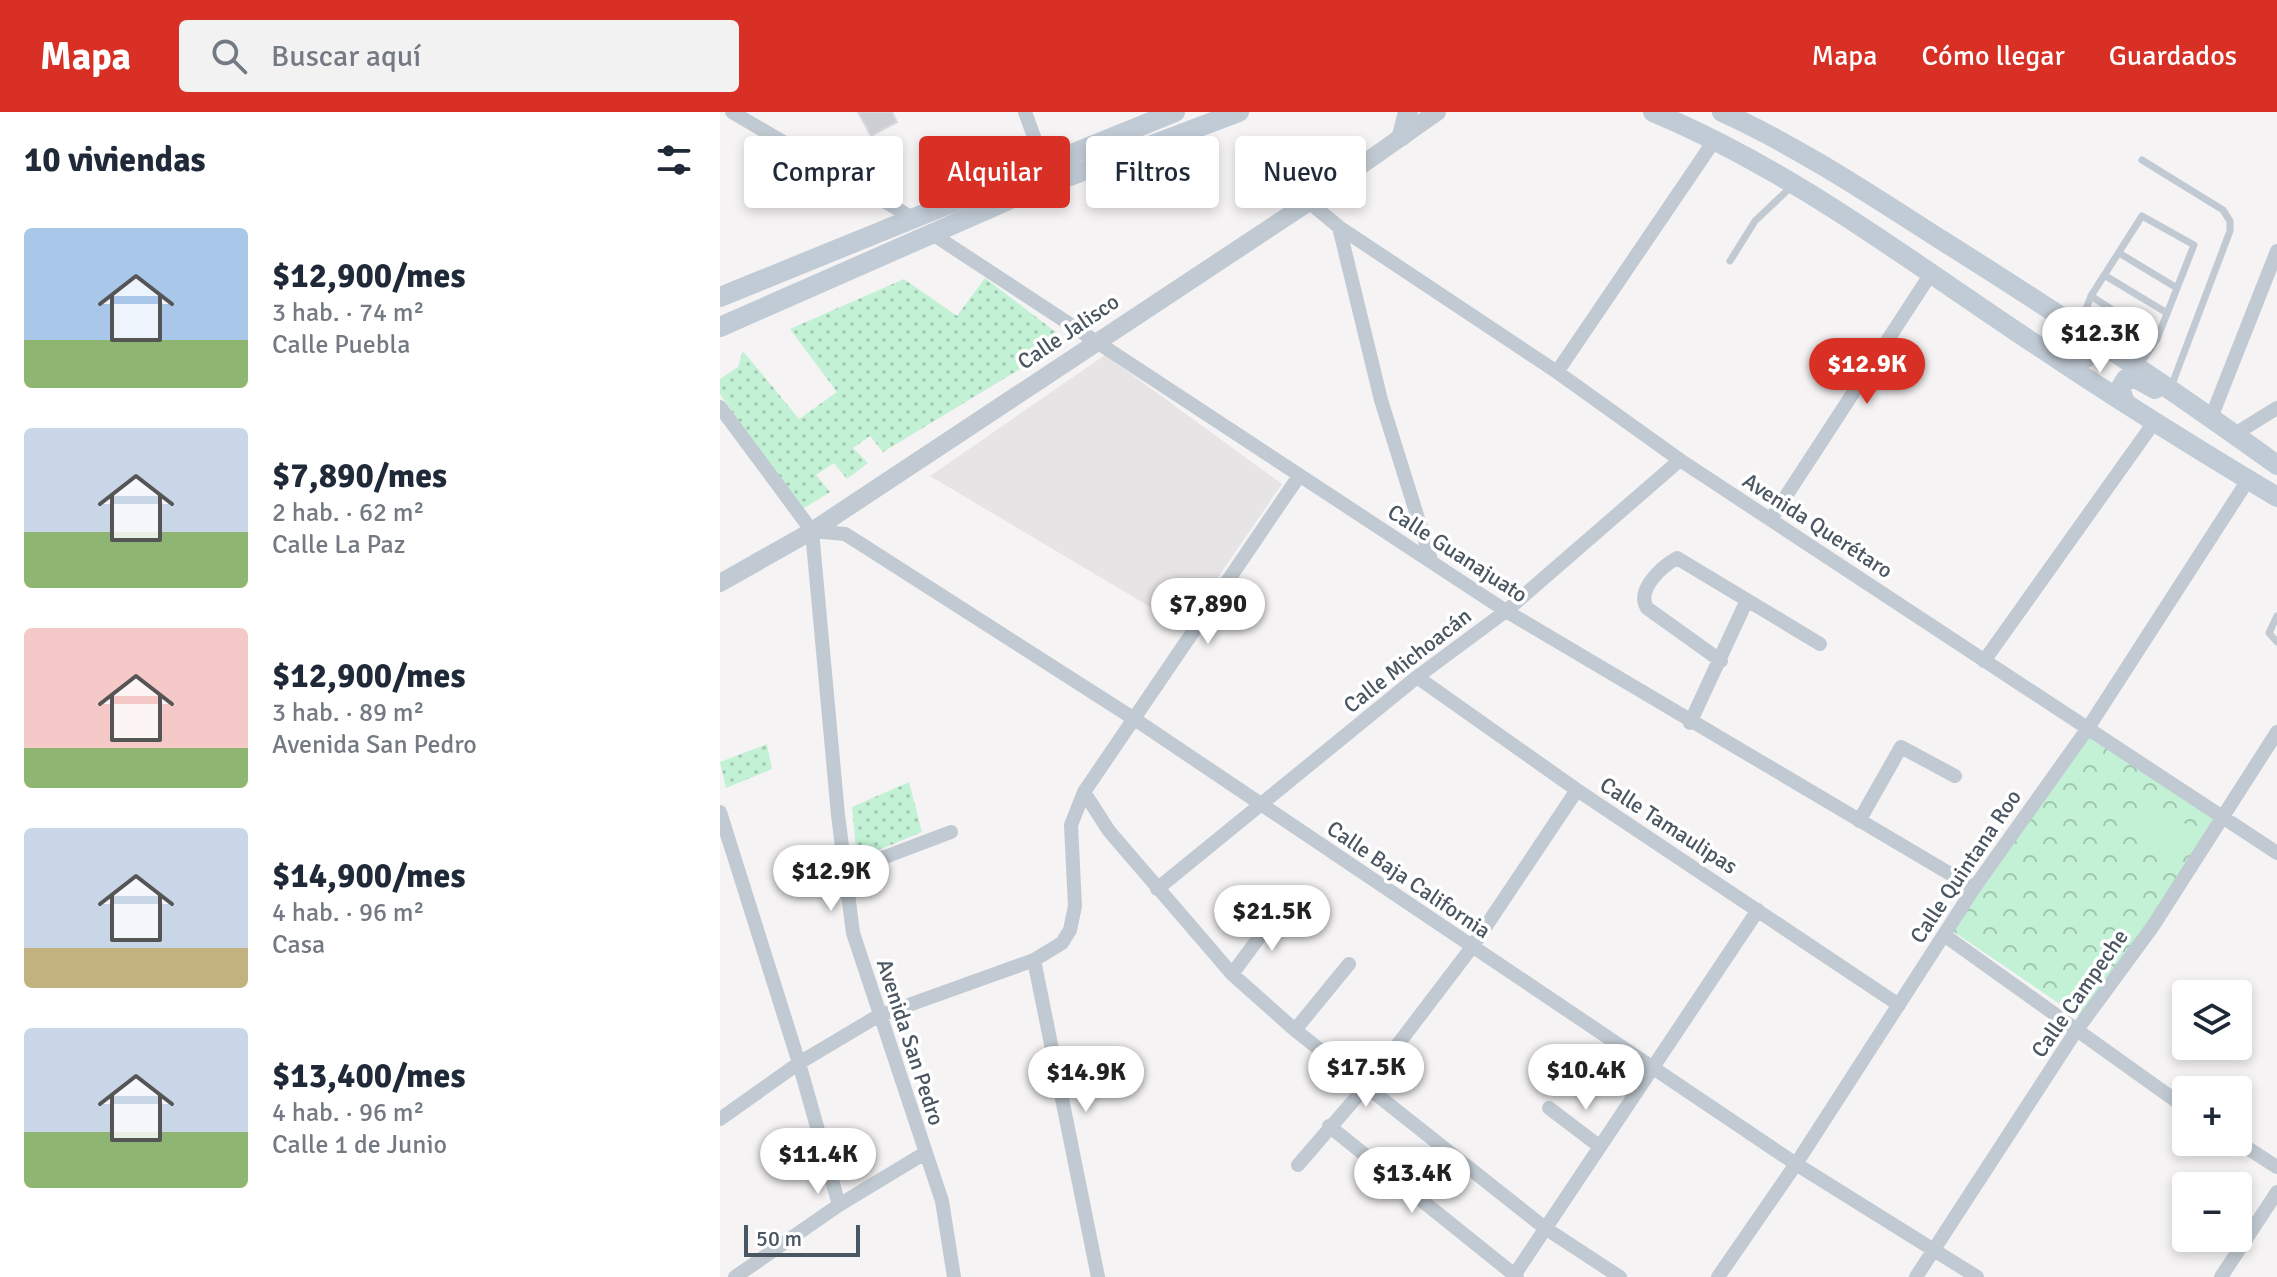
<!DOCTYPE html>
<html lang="es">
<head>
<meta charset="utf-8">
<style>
  body { margin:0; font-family:Signika,sans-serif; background:#f2f2f3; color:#1f2937; height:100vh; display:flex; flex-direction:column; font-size:30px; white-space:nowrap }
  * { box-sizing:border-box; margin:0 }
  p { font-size:26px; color:#747a83 }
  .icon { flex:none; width:44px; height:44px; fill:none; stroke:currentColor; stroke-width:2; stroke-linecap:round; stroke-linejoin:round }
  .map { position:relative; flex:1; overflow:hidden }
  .sheet { display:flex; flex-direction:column; background:#fff; width:720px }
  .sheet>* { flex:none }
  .guide { position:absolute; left:24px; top:24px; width:760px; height:72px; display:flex; gap:16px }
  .buttons { position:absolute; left:1452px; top:868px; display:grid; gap:16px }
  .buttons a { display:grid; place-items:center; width:80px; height:80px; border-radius:8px; background:#fff; box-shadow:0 4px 12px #0003; font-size:40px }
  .scale { position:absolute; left:24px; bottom:20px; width:116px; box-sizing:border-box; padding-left:8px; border:4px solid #4a5661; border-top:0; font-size:22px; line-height:28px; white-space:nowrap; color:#4a5661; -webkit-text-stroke:6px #fff; paint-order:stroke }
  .price { position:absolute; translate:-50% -68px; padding:0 18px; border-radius:28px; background:#fff; color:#222; font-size:26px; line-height:52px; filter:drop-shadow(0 2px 4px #0008) }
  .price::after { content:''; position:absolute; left:50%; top:48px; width:24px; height:18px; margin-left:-12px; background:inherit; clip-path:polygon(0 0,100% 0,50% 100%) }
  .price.current { background:#d93025; color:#fff }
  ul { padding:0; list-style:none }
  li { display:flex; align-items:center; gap:24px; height:200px; padding:0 24px }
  li span { display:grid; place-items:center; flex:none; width:224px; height:160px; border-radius:8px; color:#555 }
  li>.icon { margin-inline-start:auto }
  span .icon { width:96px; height:96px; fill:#fffc; stroke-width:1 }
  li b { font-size:34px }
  h2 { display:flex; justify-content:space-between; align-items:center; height:96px; padding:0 24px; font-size:34px }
  .chip { padding:0 28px; border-radius:8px; background:#fff; box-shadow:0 4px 12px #0003; font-size:28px; line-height:72px }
  .chip.current { background:#d93025; color:#fff }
  header { display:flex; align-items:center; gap:48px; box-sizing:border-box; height:112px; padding:0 40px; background:#d93025; color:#fff }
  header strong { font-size:38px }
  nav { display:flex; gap:44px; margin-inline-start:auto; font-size:28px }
  .search { width:560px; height:72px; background:#f2f2f3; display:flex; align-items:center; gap:20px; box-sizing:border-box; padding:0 28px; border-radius:8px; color:#747a83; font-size:30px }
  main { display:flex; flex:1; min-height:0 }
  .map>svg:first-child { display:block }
  .education { fill:#e6e4e5 }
  .grass { fill:url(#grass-dots) }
  .park { fill:url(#park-crowns) }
  .pitch { fill:#c3f1d5 }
  .building { fill:#cdcfd5; stroke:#d7d9de; stroke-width:2 }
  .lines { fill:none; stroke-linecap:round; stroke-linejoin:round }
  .service { stroke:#c1cad2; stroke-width:7 }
  .minor { stroke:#c1cad2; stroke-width:14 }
  .tertiary { stroke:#c1cad2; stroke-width:18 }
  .secondary { stroke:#c1cbd6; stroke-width:20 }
  .labels { text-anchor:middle; stroke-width:7; stroke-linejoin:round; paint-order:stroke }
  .street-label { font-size:22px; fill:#4a5661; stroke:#fff }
</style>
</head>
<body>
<header>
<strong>Mapa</strong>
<div class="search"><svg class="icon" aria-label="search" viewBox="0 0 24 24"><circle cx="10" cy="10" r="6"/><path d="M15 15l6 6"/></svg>Buscar aquí</div>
<nav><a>Mapa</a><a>Cómo llegar</a><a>Guardados</a></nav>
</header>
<main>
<section class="sheet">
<h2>10 viviendas<svg class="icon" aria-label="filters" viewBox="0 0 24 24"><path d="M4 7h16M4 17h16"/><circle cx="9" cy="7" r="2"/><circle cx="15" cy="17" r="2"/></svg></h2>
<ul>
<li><span style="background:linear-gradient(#a9c7e8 70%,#8fb573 0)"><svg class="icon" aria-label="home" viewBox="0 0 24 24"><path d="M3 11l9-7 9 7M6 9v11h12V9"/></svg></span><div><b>$12,900/mes</b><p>3 hab. · 74 m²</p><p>Calle Puebla</p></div></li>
<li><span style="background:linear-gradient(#c9d6e8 65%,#8fb573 0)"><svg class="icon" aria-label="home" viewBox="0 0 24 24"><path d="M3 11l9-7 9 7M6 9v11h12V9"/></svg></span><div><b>$7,890/mes</b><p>2 hab. · 62 m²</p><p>Calle La Paz</p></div></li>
<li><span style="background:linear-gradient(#f6c9c9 75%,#8fb573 0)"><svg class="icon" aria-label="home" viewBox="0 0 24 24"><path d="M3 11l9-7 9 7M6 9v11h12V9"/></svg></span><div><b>$12,900/mes</b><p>3 hab. · 89 m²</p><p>Avenida San Pedro</p></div></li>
<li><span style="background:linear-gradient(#c9d6e8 75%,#c2b280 0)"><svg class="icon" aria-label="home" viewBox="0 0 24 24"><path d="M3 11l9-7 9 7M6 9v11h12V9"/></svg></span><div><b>$14,900/mes</b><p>4 hab. · 96 m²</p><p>Casa</p></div></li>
<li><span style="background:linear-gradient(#c9d6e8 65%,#8fb573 0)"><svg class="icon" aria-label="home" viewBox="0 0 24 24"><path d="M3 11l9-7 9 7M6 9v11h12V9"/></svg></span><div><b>$13,400/mes</b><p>4 hab. · 96 m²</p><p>Calle 1 de Junio</p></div></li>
</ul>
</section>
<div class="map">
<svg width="1557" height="1165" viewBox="0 0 1557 1165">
  <defs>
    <pattern id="grass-dots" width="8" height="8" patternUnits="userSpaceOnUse" patternTransform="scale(2)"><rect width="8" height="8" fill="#c3f1d5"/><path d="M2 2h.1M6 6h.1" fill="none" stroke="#a0c6b0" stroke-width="1.8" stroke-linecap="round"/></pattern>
    <pattern id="park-crowns" width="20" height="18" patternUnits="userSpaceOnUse" patternTransform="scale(2)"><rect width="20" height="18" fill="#c3f1d5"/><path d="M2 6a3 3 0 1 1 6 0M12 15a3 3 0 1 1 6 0" fill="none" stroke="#a0c6b0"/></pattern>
  </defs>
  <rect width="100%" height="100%" fill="#f5f3f3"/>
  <path class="education" d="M 385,243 L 562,372 L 464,515 L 210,364 Z"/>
  <path class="grass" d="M 265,166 L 337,221 L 341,225 L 335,236 L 163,340 L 150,324 L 133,336 L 148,351 L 127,367 L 114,351 L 96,363 L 110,380 L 81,398 L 0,282 L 0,267 L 18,255 L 23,239 L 79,307 L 117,280 L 70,217 L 184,167 L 237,204 Z
    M 47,632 L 52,657 L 6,676 L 0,650 Z
    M 189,670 L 202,720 L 137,747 L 132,695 Z"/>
  <path class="park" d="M 1368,620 L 1500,707 L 1365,909 L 1231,818 Z"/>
  <path class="pitch" d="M 1425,684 L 1476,719 L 1454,751 L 1403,716 Z"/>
  <path class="building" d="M 138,0 L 172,0 L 177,10 L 151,24 Z"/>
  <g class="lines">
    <path class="service" d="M 1422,48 L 1503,98 L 1510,109 L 1510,119 L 1451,275
      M 1399,141 L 1457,176
      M 1010,149 L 1035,109 L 1071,75
      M 1384,163 L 1447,201
      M 1371,184 L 1437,227
      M 1359,215 L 1371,184 L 1422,104 L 1474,133 L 1437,227 L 1419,254
      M 1557,504 L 1549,521 L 1557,530"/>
    <path class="minor" d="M 12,0 L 191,105
      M 305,0 L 324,52
      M 589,90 L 619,115 L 661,288 L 711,448
      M 619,115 L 837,260 L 960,348 L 1557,741
      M 211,121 L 786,499 L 1254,776
      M 837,260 L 996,26
      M 0,295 L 92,419
      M 1491,306 L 1557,139
      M 1515,322 L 1557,296
      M 1051,407 L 1212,160
      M 92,419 L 125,422 L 141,432 L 416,608 L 1076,1052 L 1257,1165
      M 92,419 L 118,703 L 133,821 L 222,1089 L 234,1165
      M 1001,549 L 927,496 C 916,478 941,455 957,446 L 1100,532
      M 1264,549 L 1435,309
      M 697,565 L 857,678 L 1179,893
      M 970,611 L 1027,488
      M 364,680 L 389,719 L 512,862 L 575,918 L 825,1116 L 900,1165
      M 0,700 L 79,951 L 119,1093
      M 1139,709 L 1181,635 L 1235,664
      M 125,760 L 231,720
      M 437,777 L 697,565 L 786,499 L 960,348
      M 1224,823 L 1466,996
      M 314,848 L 378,1165
      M 512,862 L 561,796
      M 575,918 L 629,852
      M 829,996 L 879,1034
      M 0,1007 L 79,951 L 158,904 L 314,848 L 342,831 L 350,818 L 355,794 L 351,713 L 364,680 L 579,364
      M 609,1014 L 797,1165
      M 1518,1030 L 1557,1055
      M 578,1053 L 647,973 L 752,835 L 857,678
      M 15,1165 L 119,1093 L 205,1041
      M 793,1165 L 1038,798
      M 998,1165 L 1076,1052 L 1254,776 L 1368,616 L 1528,368
      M 1196,1165 L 1356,919 L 1433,814 L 1557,620
      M 1501,1165 L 1557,1080"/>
    <path class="tertiary" d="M 0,471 L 92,419 L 589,90 L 717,0"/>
    <path class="secondary" d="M 933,0 C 1076,60 1192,151 1321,236 C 1398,288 1477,337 1557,385
      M 1002,0 C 1079,35 1151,83 1223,129 C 1336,200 1448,274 1557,353
      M 682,24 L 688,0
      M 0,185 L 455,0
      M 0,215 L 300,83 L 519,0
      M 1339,241 L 1357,250 L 1366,246 L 1370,235 L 1358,217
      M 1405,290 L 1400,277 L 1406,267 L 1417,267 L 1435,277"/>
  </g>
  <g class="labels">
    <g class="street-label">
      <text transform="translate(348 219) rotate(-34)" y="8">Calle Jalisco</text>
      <text transform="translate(1098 413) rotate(33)" y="8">Avenida Querétaro</text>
      <text transform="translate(738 441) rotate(33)" y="8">Calle Guanajuato</text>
      <text transform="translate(687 548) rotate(-38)" y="8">Calle Michoacán</text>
      <text transform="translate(949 713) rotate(33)" y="8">Calle Tamaulipas</text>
      <text transform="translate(1245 754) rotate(-56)" y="8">Calle Quintana Roo</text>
      <text transform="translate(689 767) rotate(34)" y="8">Calle Baja California</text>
      <text transform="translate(1359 881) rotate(-55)" y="8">Calle Campeche</text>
      <text transform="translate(191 930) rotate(72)" y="8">Avenida San Pedro</text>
    </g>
  </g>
</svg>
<div class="buttons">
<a><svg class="icon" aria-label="layers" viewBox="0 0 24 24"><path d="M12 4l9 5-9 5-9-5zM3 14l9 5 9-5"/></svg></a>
<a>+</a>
<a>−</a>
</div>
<div class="scale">50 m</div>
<b class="price" style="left:1380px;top:263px">$12.3K</b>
<b class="price current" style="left:1147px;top:294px">$12.9K</b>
<b class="price" style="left:488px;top:534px">$7,890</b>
<b class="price" style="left:111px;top:801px">$12.9K</b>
<b class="price" style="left:552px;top:841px">$21.5K</b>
<b class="price" style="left:646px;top:997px">$17.5K</b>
<b class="price" style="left:866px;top:1000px">$10.4K</b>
<b class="price" style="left:366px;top:1002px">$14.9K</b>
<b class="price" style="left:98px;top:1084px">$11.4K</b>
<b class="price" style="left:692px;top:1103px">$13.4K</b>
<div class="guide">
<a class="chip">Comprar</a>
<a class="chip current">Alquilar</a>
<a class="chip">Filtros</a>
<a class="chip">Nuevo</a>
</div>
</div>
</main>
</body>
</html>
